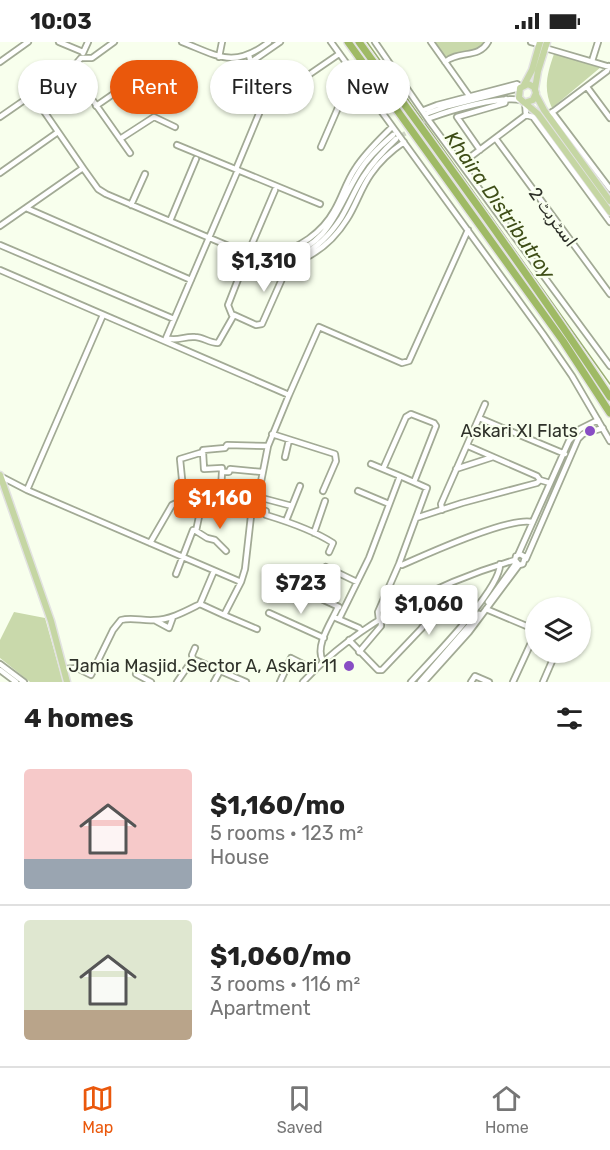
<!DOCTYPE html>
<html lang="en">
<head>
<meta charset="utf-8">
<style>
  body { margin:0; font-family:Rubik,"Noto Naskh Arabic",sans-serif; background:#f2f2f2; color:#222; height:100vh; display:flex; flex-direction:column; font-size:22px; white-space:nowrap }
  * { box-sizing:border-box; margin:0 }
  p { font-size:20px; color:#767676 }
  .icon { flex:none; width:33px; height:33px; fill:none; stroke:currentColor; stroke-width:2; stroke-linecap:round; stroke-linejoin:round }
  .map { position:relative; height:640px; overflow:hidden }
  .drawer { display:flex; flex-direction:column; background:#fff; flex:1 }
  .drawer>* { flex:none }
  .banner { position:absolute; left:18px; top:18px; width:574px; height:54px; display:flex; gap:12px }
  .tools { position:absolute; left:525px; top:555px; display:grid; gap:12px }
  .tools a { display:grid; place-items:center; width:66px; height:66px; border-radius:50%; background:#fff; box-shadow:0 2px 4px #0004; font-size:30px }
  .price { position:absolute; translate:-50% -51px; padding:0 14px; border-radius:6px; background:#fff; color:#222; font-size:20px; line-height:39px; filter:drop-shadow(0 2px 3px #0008) }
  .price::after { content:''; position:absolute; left:50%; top:36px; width:18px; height:14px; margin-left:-9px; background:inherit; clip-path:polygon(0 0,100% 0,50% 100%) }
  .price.current { background:#ea580c; color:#fff }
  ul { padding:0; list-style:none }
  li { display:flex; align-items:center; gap:18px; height:150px; padding:0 24px }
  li+li { border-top:2px solid #e0e0e0 }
  li span { display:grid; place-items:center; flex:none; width:168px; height:120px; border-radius:6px; color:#555 }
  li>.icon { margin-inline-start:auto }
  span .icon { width:72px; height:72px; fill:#fffc; stroke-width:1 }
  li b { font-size:26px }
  h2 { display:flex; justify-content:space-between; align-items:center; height:72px; padding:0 24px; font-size:26px }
  .pill { padding:0 21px; border-radius:27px; background:#fff; box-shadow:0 2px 4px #0004; font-size:21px; line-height:54px }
  .pill.current { background:#ea580c; color:#fff }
  .status { display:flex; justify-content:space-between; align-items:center; height:42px; padding:0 30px; background:#fff; direction:ltr }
  .status svg { height:16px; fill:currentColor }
  .dock { display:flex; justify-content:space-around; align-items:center; height:84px; border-top:2px solid #e0e0e0; background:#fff; font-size:16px; color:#767676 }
  .dock a { display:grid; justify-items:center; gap:3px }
  .dock .current { color:#ea580c }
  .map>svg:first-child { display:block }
  .green { fill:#c9d9ab }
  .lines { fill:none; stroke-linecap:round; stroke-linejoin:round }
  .stream { stroke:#9bae75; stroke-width:1.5 }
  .minor-tunnel { stroke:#d0d6c6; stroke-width:4.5; stroke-dasharray:4.5 2; stroke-linecap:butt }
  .minor-casing { stroke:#a2aa95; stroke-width:8 }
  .major-casing { stroke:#e2e2e1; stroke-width:9 }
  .highway-casing { stroke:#e2e2e1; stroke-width:10 }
  .minor { stroke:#fff; stroke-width:4.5 }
  .major { stroke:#c5d6a3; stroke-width:6 }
  .highway { stroke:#9fba65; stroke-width:7 }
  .poi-dot { fill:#884dc4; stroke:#f8ffed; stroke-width:2 }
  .labels { text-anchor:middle; stroke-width:4.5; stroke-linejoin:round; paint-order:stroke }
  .street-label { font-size:18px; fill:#2f322a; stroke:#f8ffed }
  .poi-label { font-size:18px; fill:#2f322a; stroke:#f8ffed; text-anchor:end }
  .water-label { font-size:20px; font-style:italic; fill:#3e4e17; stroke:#f8ffed }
</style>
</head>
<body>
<div class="status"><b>10:03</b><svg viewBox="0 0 49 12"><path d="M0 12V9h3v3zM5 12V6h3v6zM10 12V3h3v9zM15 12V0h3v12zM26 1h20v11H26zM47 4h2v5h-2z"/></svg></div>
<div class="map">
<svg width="610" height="640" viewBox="0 0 610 640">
  <rect width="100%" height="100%" fill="#f8ffed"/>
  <path class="green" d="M 433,0 L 486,0 L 478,9 L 453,12 L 444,16 Z
    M 554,12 L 601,25 L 552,66 C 543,47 547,32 554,12 Z
    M 14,570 L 45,576 L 63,640 L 30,640 L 0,616 L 0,598 Z"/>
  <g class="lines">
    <path class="stream" d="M 367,0 L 610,342"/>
    <path class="minor-tunnel" d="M 396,97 L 430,76"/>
    <defs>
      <path id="minor" d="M 59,0 L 83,10
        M 182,0 C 218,14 234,27 269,0
        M 331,0 L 543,292 L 572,334 L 610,399
        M 375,0 L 430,80 L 610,324
        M 431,0 L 470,55
        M 531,0 L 539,2
        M 545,6 L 610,25
        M 83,11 L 88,0
        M 249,13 L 252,26 L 256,30 L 300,50
        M 219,15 L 222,0
        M 592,19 L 598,0
        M 0,20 L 28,0
        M 251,20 L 280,0
        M 445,20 C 459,8 479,17 488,0
        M 70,26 L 130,111
        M 291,45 L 339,12
        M 587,45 L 610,76
        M 343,54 L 365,62
        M 96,64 L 148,28
        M 424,68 L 437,63 L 517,42 L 521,45
        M 552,70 L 610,147
        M 428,71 L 448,64 L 520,46
        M 550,72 L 607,29 L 609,24
        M 526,73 L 533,75 L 610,180
        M 0,75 L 75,23 L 81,16 L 92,16 L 114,0
        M 430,76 C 451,68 499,54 521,58
        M 120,97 L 154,75 L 175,85
        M 496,97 L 610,252
        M 177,103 L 320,162
        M 321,105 L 353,31
        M 480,108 L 457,75 L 505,61 L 506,57
        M 461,122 L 526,73 L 525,60
        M 83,126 L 98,147 L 106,152 L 245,211 C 257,210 268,218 281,215 C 331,203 336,167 359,130 C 368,115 380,104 393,93
        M 236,127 L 273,38
        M 238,128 L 166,296 C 177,300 184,294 195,295 C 203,295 209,301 218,301 L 234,273 L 256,283 L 262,282 L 286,228 L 286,224
        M 0,131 L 58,90
        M 131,163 L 145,132
        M 26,166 L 191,238
        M 170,179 L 196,117
        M 0,184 L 83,126 L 32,52
        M 0,203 L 174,277
        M 251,207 C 258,208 266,211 274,210 C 298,209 323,189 334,169 C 342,156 346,140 355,127 C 365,111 379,98 392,85
        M 249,209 L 275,148
        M 245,211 L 247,215 C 286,229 319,210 341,176 C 349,163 354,149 363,135 C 372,121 383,109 396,97
        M 245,219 C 284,236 326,211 347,177 C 356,163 361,146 371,132 C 380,119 391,109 404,100
        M 0,228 L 289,353 L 319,285 L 402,321 L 409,319 L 468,188
        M 232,273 L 228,263 L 246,217
        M 289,353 L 268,404 L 258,455 L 252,465 L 266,469 L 266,473 C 289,480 313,488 333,501 L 329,510
        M 479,376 L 565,412
        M 272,392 L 335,412 L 336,419 L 323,449
        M 468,404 L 537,434 L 540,438
        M 203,410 L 204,427 L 222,426 L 222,430 L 229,430 L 230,427 L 262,430
        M 285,415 L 289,398
        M 371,422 L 383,427
        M 456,427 L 493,415
        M 0,434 L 27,448 L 103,273
        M 400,434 L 383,427 L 406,375 L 411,372 L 434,381 L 436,384 L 414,440
        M 218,447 L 219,461 L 224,462 L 225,471
        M 221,447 L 222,430
        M 27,448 L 241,540 L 245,527 L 252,465
        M 358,449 L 389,462
        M 258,455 L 292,464
        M 184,457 L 180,417 L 203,410 L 203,408 L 225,406 L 227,403 L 268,404
        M 442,468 L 441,462 L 485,362
        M 416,476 L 462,461 L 537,441 L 540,438 L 550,441
        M 286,479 L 300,444
        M 196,489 L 207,496 L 215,498 L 226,509
        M 314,491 L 325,459
        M 150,501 L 172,463 L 207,447 L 224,447
        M 518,513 L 569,399 L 580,387 L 598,378
        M 526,517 L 578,397 L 583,392 L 603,386
        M 399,522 L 402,523 C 427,512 508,475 532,480
        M 326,525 L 357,540
        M 176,532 L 193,488 L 196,489 L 201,465
        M 315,554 L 339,565
        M 488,560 L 516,521
        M 200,562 L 224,573 L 241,540
        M 486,567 L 536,588
        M 269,571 L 324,596
        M 224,573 L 257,587
        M 336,576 L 359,586 L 362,589
        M 339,577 L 369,516 L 400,434 L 427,446 L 399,522 L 378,570 L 379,578
        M 156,579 L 169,586 L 173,575
        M 349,598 L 378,628 L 382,628 L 421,587 L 450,550 L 450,542
        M 359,610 L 381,584 L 381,577
        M 193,617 L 246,640
        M 323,619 C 314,604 332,579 338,565
        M 0,622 L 24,640
        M 64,627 L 77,626 L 91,633 L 113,588 L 121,578 C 132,575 143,579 154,578 C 170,578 186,569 200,562 L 214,529
        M 0,628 L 16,640
        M 136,632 L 151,640
        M 177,640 L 193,617 L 192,613 L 195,606
        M 214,640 L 220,629
        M 280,640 L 291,616 L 315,628
        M 303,640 C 359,580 437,541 515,518
        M 411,640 C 430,619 501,547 500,522
        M 420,640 L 479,572
        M 424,640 L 469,590 L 519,523 L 523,522 L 525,515 L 520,512 L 516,514 L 515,518 L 519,523
        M 471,640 L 475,634 L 489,640
        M 513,640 L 536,590
        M 543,640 L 556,610"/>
      <path id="major" d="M 524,43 L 532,28 L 540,0
        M 535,47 L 538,29 L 547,0
        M 536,53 L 544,68 L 610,159
        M 527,60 L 533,58 L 536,51 L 534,45 L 528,42 L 520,46 L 519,56 L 538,72 L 610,170
        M 0,433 L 51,579 L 67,640"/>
      <path id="highway" d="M 348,0 L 563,299 L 610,371
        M 359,0 C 444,117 530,234 610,355"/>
    </defs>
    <use href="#minor" class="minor-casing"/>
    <use href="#major" class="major-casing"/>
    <use href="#highway" class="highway-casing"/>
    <use href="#minor" class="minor"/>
    <use href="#major" class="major"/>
    <use href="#highway" class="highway"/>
  </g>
  <g class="poi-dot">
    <circle cx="590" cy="389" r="6"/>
    <circle cx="349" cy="624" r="6"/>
  </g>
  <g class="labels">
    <g class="street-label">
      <text transform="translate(553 175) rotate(54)" y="6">اسٹریٹ 2</text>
    </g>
    <g class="poi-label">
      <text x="578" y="395">Askari XI Flats</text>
      <text x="337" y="630">Jamia Masjid. Sector A, Askari 11</text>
    </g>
    <g class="water-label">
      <text transform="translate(500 163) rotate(55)" y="7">Khaira Distributroy</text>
    </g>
  </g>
</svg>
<div class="tools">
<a><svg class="icon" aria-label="layers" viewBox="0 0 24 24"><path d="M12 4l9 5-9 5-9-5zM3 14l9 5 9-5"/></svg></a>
</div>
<b class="price" style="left:264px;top:251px">$1,310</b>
<b class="price current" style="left:220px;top:488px">$1,160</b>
<b class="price" style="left:301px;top:573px">$723</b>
<b class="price" style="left:429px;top:594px">$1,060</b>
<div class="banner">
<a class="pill">Buy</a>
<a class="pill current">Rent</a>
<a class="pill">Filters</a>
<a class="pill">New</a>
</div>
</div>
<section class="drawer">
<h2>4 homes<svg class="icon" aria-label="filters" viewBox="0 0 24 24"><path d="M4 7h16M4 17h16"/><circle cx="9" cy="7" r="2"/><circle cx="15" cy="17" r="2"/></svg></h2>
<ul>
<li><span style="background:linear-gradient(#f6c9c9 75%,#9aa5b1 0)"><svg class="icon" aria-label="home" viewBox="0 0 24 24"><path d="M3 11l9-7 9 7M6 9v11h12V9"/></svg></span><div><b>$1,160/mo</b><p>5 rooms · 123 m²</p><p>House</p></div></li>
<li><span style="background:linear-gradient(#dfe7d0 75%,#b9a48a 0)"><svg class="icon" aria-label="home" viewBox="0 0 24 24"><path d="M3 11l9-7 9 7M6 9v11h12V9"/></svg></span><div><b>$1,060/mo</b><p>3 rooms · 116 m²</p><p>Apartment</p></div></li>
</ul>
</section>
<nav class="dock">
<a class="current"><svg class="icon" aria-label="map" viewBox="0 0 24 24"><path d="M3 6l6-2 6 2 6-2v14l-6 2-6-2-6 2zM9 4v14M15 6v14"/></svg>Map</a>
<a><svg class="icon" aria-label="saved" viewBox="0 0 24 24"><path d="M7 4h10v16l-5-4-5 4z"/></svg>Saved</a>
<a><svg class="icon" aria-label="home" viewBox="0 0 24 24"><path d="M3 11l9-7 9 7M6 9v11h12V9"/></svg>Home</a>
</nav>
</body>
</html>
